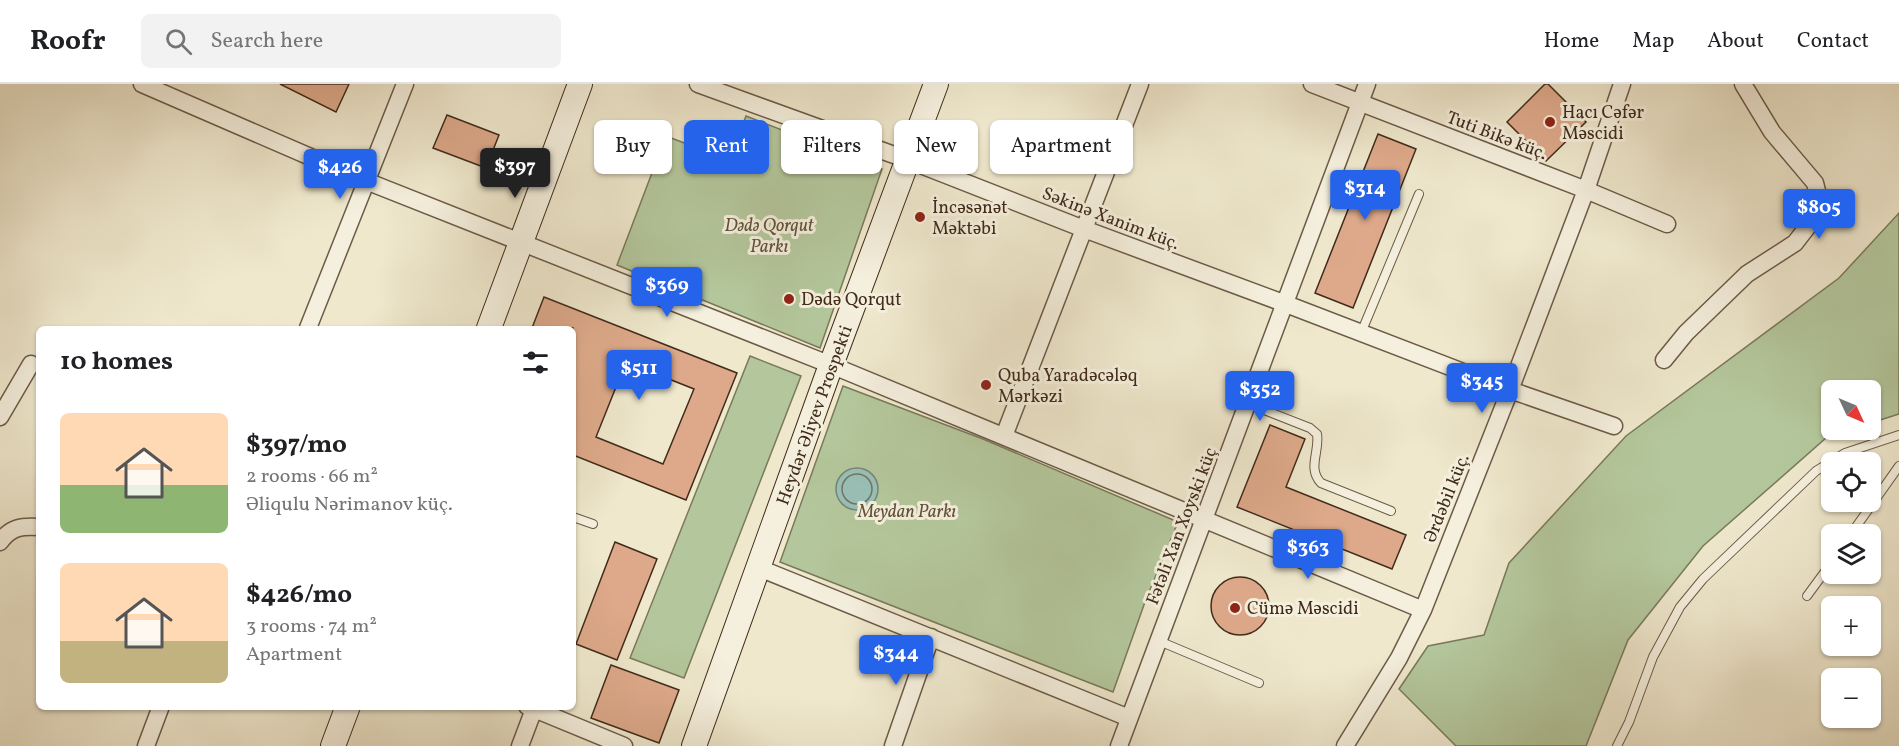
<!DOCTYPE html>
<html lang="en">
<head>
<meta charset="utf-8">
<style>
  body { margin:0; font-family:Vollkorn,serif; background:#f2f2f2; color:#202124; height:100vh; display:flex; flex-direction:column; font-size:22px; white-space:nowrap }
  * { box-sizing:border-box; margin:0 }
  p { font-size:20px; color:#757577 }
  .icon { flex:none; width:33px; height:33px; fill:none; stroke:currentColor; stroke-width:2; stroke-linecap:round; stroke-linejoin:round }
  .map { position:relative; flex:1; overflow:hidden }
  .sheet { position:absolute; left:36px; top:242px; width:540px; height:384px; display:flex; flex-direction:column; background:#fff; border-radius:9px; box-shadow:0 2px 4px #0004 }
  .sheet>* { flex:none }
  .hud { position:absolute; left:594px; top:36px; width:570px; height:54px; display:flex; gap:12px }
  .needle { width:39px; rotate:134deg }
  .buttons { position:absolute; left:1821px; top:296px; display:grid; gap:12px }
  .buttons a { display:grid; place-items:center; width:60px; height:60px; border-radius:9px; background:#fff; box-shadow:0 2px 4px #0004; font-size:30px }
  .price { position:absolute; translate:-50% -51px; padding:0 14px; border-radius:6px; background:#2563eb; color:#fff; font-size:20px; line-height:39px; filter:drop-shadow(0 2px 3px #0008) }
  .price::after { content:''; position:absolute; left:50%; top:36px; width:18px; height:14px; margin-left:-9px; background:inherit; clip-path:polygon(0 0,100% 0,50% 100%) }
  .price.active { background:#222; color:#fff }
  ul { padding:0; list-style:none }
  li { display:flex; align-items:center; gap:18px; height:150px; padding:0 24px }
  li span { display:grid; place-items:center; flex:none; width:168px; height:120px; border-radius:9px; color:#555 }
  li>.icon { margin-inline-start:auto }
  span .icon { width:72px; height:72px; fill:#fffc; stroke-width:1 }
  li b { font-size:26px }
  h2 { display:flex; justify-content:space-between; align-items:center; height:72px; padding:0 24px; font-size:26px }
  .pill { padding:0 21px; border-radius:9px; background:#fff; box-shadow:0 2px 4px #0004; font-size:21px; line-height:54px }
  .pill.active { background:#2563eb; color:#fff }
  header { display:flex; align-items:center; gap:36px; box-sizing:border-box; height:84px; padding:0 30px; background:#fff; border-bottom:2px solid #e0e0e0 }
  header strong { font-size:28px }
  nav { display:flex; gap:33px; margin-inline-start:auto; font-size:21px }
  .search { width:420px; height:54px; background:#f2f2f2; display:flex; align-items:center; gap:15px; box-sizing:border-box; padding:0 21px; border-radius:9px; color:#757577; font-size:22px }
  .map>svg:first-child { display:block }
  .green { fill:#b4c79c; stroke:#7a795b; stroke-width:1.5 }
  .water { fill:#9ac0b8; stroke:#768479; stroke-width:1.5 }
  .lines { fill:none; stroke-linecap:round; stroke-linejoin:round }
  .shore { stroke:#6e7669; stroke-width:1.5 }
  .building { fill:#dda98a; stroke:#412b1a; stroke-width:1.5; fill-rule:evenodd }
  .lane-casing { stroke:#6c5a47; stroke-width:10 }
  .street-casing { stroke:#6c5a47; stroke-width:19 }
  .secondary-casing { stroke:#412b1a; stroke-width:26 }
  .lane { stroke:#f5f0de; stroke-width:8 }
  .street { stroke:#f5f0de; stroke-width:16 }
  .secondary { stroke:#f5f0de; stroke-width:24 }
  .poi-dot { fill:#8f2418; stroke:#f5f0de; stroke-width:2 }
  .labels { text-anchor:middle; stroke-width:6; stroke-linejoin:round; paint-order:stroke }
  .poi-label { font-size:18px; fill:#412b1a; stroke:#f5f0de; text-anchor:start }
  .street-label { font-size:18px; fill:#412b1a; stroke:#f5f0de }
  .park-label { font-size:18px; font-style:italic; fill:#5e523a; stroke:#f5f0de }
</style>
</head>
<body>
<header>
<strong>Roofr</strong>
<div class="search"><svg class="icon" aria-label="search" viewBox="0 0 24 24"><circle cx="10" cy="10" r="6"/><path d="M15 15l6 6"/></svg>Search here</div>
<nav><a>Home</a><a>Map</a><a>About</a><a>Contact</a></nav>
</header>
<div class="map">
<svg width="1899" height="662" viewBox="0 0 1899 662">
  <rect width="100%" height="100%" fill="#efe8cd"/>
  <filter id="stains"><feTurbulence type="fractalNoise" baseFrequency=".00333" numOctaves="4"/><feColorMatrix values="0 0 0 0 .2 0 0 0 0 .09 0 0 0 0 .02 0 0 0 .5 -.17"/></filter>
  <radialGradient id="worn" r=".72"><stop offset=".6" stop-color="#630" stop-opacity="0"/><stop offset="1" stop-color="#630" stop-opacity=".3"/></radialGradient>
  <path class="green" d="M 746,32 L 882,85 L 820,264 L 617,181 L 666,52 L 729,76 Z
    M 1899,129 L 1899,330 L 1871,339 L 1870,306 L 1832,306 L 1832,345 L 1853,345 L 1826,354 L 1703,462 L 1628,556 L 1586,662 L 1456,662 L 1399,605 L 1428,562 L 1484,551 L 1509,479 L 1626,352 L 1839,194 Z
    M 750,272 L 801,292 L 684,594 L 630,574 Z
    M 843,302 L 983,355 L 1178,438 L 1145,518 L 1113,608 L 780,478 Z"/>
  <path class="water" d="M836 405a21 21 0 1 1 42 0a21 21 0 1 1-42 0Z"/>
  <g class="lines">
    <path class="shore" d="M842 405a15 15 0 1 1 30 0a15 15 0 1 1-30 0Z"/>
  </g>
  <path class="building" d="M 280,0 L 349,0 L 336,28 Z
    M 1545,0 L 1548,0 L 1586,38 L 1546,77 L 1507,38 Z
    M 447,31 L 499,51 L 486,84 L 433,64 Z
    M 1378,50 L 1416,65 L 1353,224 L 1315,209 Z
    M 544,213 L 737,289 L 686,416 L 573,371 L 573,244 L 532,244 ZM 626,278 L 694,305 L 663,380 L 596,353 Z
    M 1270,341 L 1305,355 L 1286,403 L 1406,451 L 1392,485 L 1237,423 Z
    M 615,458 L 657,475 L 617,576 L 576,560 Z
    M1211 522a29 29 0 1 1 58 0a29 29 0 1 1-58 0Z
    M 611,581 L 679,606 L 659,659 L 591,634 Z"/>
  <g class="lines">
    <defs>
      <path id="lane" d="M 1361,249 L 1419,110
        M 1249,320 L 1310,344 L 1317,350 C 1320,368 1307,384 1321,399 L 1391,427
        M 573,433 L 593,440
        M 1851,450 L 1899,382
        M 1807,512 L 1832,478
        M 1159,557 L 1259,599
        M 1617,662 L 1629,638 L 1653,573 L 1680,523 L 1703,495 L 1816,387 L 1845,369 L 1899,351"/>
      <path id="street" d="M 142,0 L 366,97 L 831,281 L 1423,526
        M 698,0 L 908,76 L 1084,145 L 1286,220 L 1510,306 L 1614,342
        M 1312,0 L 1586,106 L 1667,140
        M 308,244 L 405,0
        M 1664,276 L 1686,249 L 1747,190 L 1795,159 L 1812,137 L 1820,119 L 1815,99 L 1772,48 L 1743,0
        M 0,333 L 31,280
        M 1004,352 L 1140,0
        M 0,458 C 11,443 21,442 39,443
        M 759,484 L 1129,634
        M 527,622 L 624,662
        M 146,662 L 161,622
        M 520,662 L 534,625
        M 893,662 L 931,553
        M 1119,662 L 1367,0
        M 1345,662 L 1399,574 L 1423,526 L 1510,306 L 1586,106 L 1622,0"/>
      <path id="secondary" d="M 489,244 L 580,0
        M 333,662 L 348,622
        M 694,662 L 831,281 L 936,0"/>
    </defs>
    <use href="#lane" class="lane-casing"/>
    <use href="#street" class="street-casing"/>
    <use href="#secondary" class="secondary-casing"/>
    <use href="#lane" class="lane"/>
    <use href="#street" class="street"/>
    <use href="#secondary" class="secondary"/>
  </g>
  <g class="poi-dot">
    <circle cx="1550" cy="38" r="6"/>
    <circle cx="920" cy="133" r="6"/>
    <circle cx="789" cy="215" r="6"/>
    <circle cx="986" cy="301" r="6"/>
    <circle cx="1235" cy="524" r="6"/>
  </g>
  <g class="labels">
    <g class="poi-label">
      <text x="1562" y="34">Hacı Cəfər<tspan x="1562" dy="21">Məscidi</tspan></text>
      <text x="932" y="129">İncəsənət<tspan x="932" dy="21">Məktəbi</tspan></text>
      <text x="801" y="221">Dədə Qorqut</text>
      <text x="998" y="297">Quba Yaradəcələq<tspan x="998" dy="21">Mərkəzi</tspan></text>
      <text x="1247" y="530">Cümə Məscidi</text>
    </g>
    <g class="street-label">
      <text transform="translate(1497 51) rotate(21)" y="6">Tuti Bikə küç.</text>
      <text transform="translate(1111 134) rotate(21)" y="6">Səkinə Xanim küç.</text>
      <text transform="translate(814 331) rotate(-70)" y="6">Heydər Əliyev Prospekti</text>
      <text transform="translate(1446 414) rotate(-68)" y="6">Ərdəbil küç.</text>
      <text transform="translate(1181 442) rotate(-69)" y="6">Fətəli Xan Xoyski küç</text>
    </g>
    <g class="park-label">
      <text x="769" y="147">Dədə Qorqut<tspan x="769" dy="21">Parkı</tspan></text>
      <text x="907" y="433">Meydan Parkı</text>
    </g>
  </g>
  <rect width="100%" height="100%" filter="url(#stains)"/>
  <rect width="100%" height="100%" fill="url(#worn)"/>
</svg>
<div class="buttons">
<a><svg class="needle" viewBox="-14 -14 28 28"><path d="M0-13l5 13h-10z" fill="#e53935"/><path d="M0 13l5-13h-10z" fill="#757577"/></svg></a>
<a><svg class="icon" aria-label="locate" viewBox="0 0 24 24"><circle cx="12" cy="12" r="6"/><path d="M12 2v4M12 18v4M2 12h4M18 12h4"/></svg></a>
<a><svg class="icon" aria-label="layers" viewBox="0 0 24 24"><path d="M12 4l9 5-9 5-9-5zM3 14l9 5 9-5"/></svg></a>
<a>+</a>
<a>−</a>
</div>
<b class="price active" style="left:515px;top:115px">$397</b>
<b class="price" style="left:340px;top:116px">$426</b>
<b class="price" style="left:1365px;top:137px">$314</b>
<b class="price" style="left:1819px;top:156px">$805</b>
<b class="price" style="left:667px;top:234px">$369</b>
<b class="price" style="left:639px;top:317px">$511</b>
<b class="price" style="left:1482px;top:330px">$345</b>
<b class="price" style="left:1260px;top:338px">$352</b>
<b class="price" style="left:1308px;top:496px">$363</b>
<b class="price" style="left:896px;top:602px">$344</b>
<div class="hud">
<a class="pill">Buy</a>
<a class="pill active">Rent</a>
<a class="pill">Filters</a>
<a class="pill">New</a>
<a class="pill">Apartment</a>
</div>
<section class="sheet">
<h2>10 homes<svg class="icon" aria-label="filters" viewBox="0 0 24 24"><path d="M4 7h16M4 17h16"/><circle cx="9" cy="7" r="2"/><circle cx="15" cy="17" r="2"/></svg></h2>
<ul>
<li><span style="background:linear-gradient(#ffd9b3 60%,#8fb573 0)"><svg class="icon" aria-label="home" viewBox="0 0 24 24"><path d="M3 11l9-7 9 7M6 9v11h12V9"/></svg></span><div><b>$397/mo</b><p>2 rooms · 66 m²</p><p>Əliqulu Nərimanov küç.</p></div></li>
<li><span style="background:linear-gradient(#ffd9b3 65%,#c2b280 0)"><svg class="icon" aria-label="home" viewBox="0 0 24 24"><path d="M3 11l9-7 9 7M6 9v11h12V9"/></svg></span><div><b>$426/mo</b><p>3 rooms · 74 m²</p><p>Apartment</p></div></li>
</ul>
</section>
</div>
</body>
</html>
